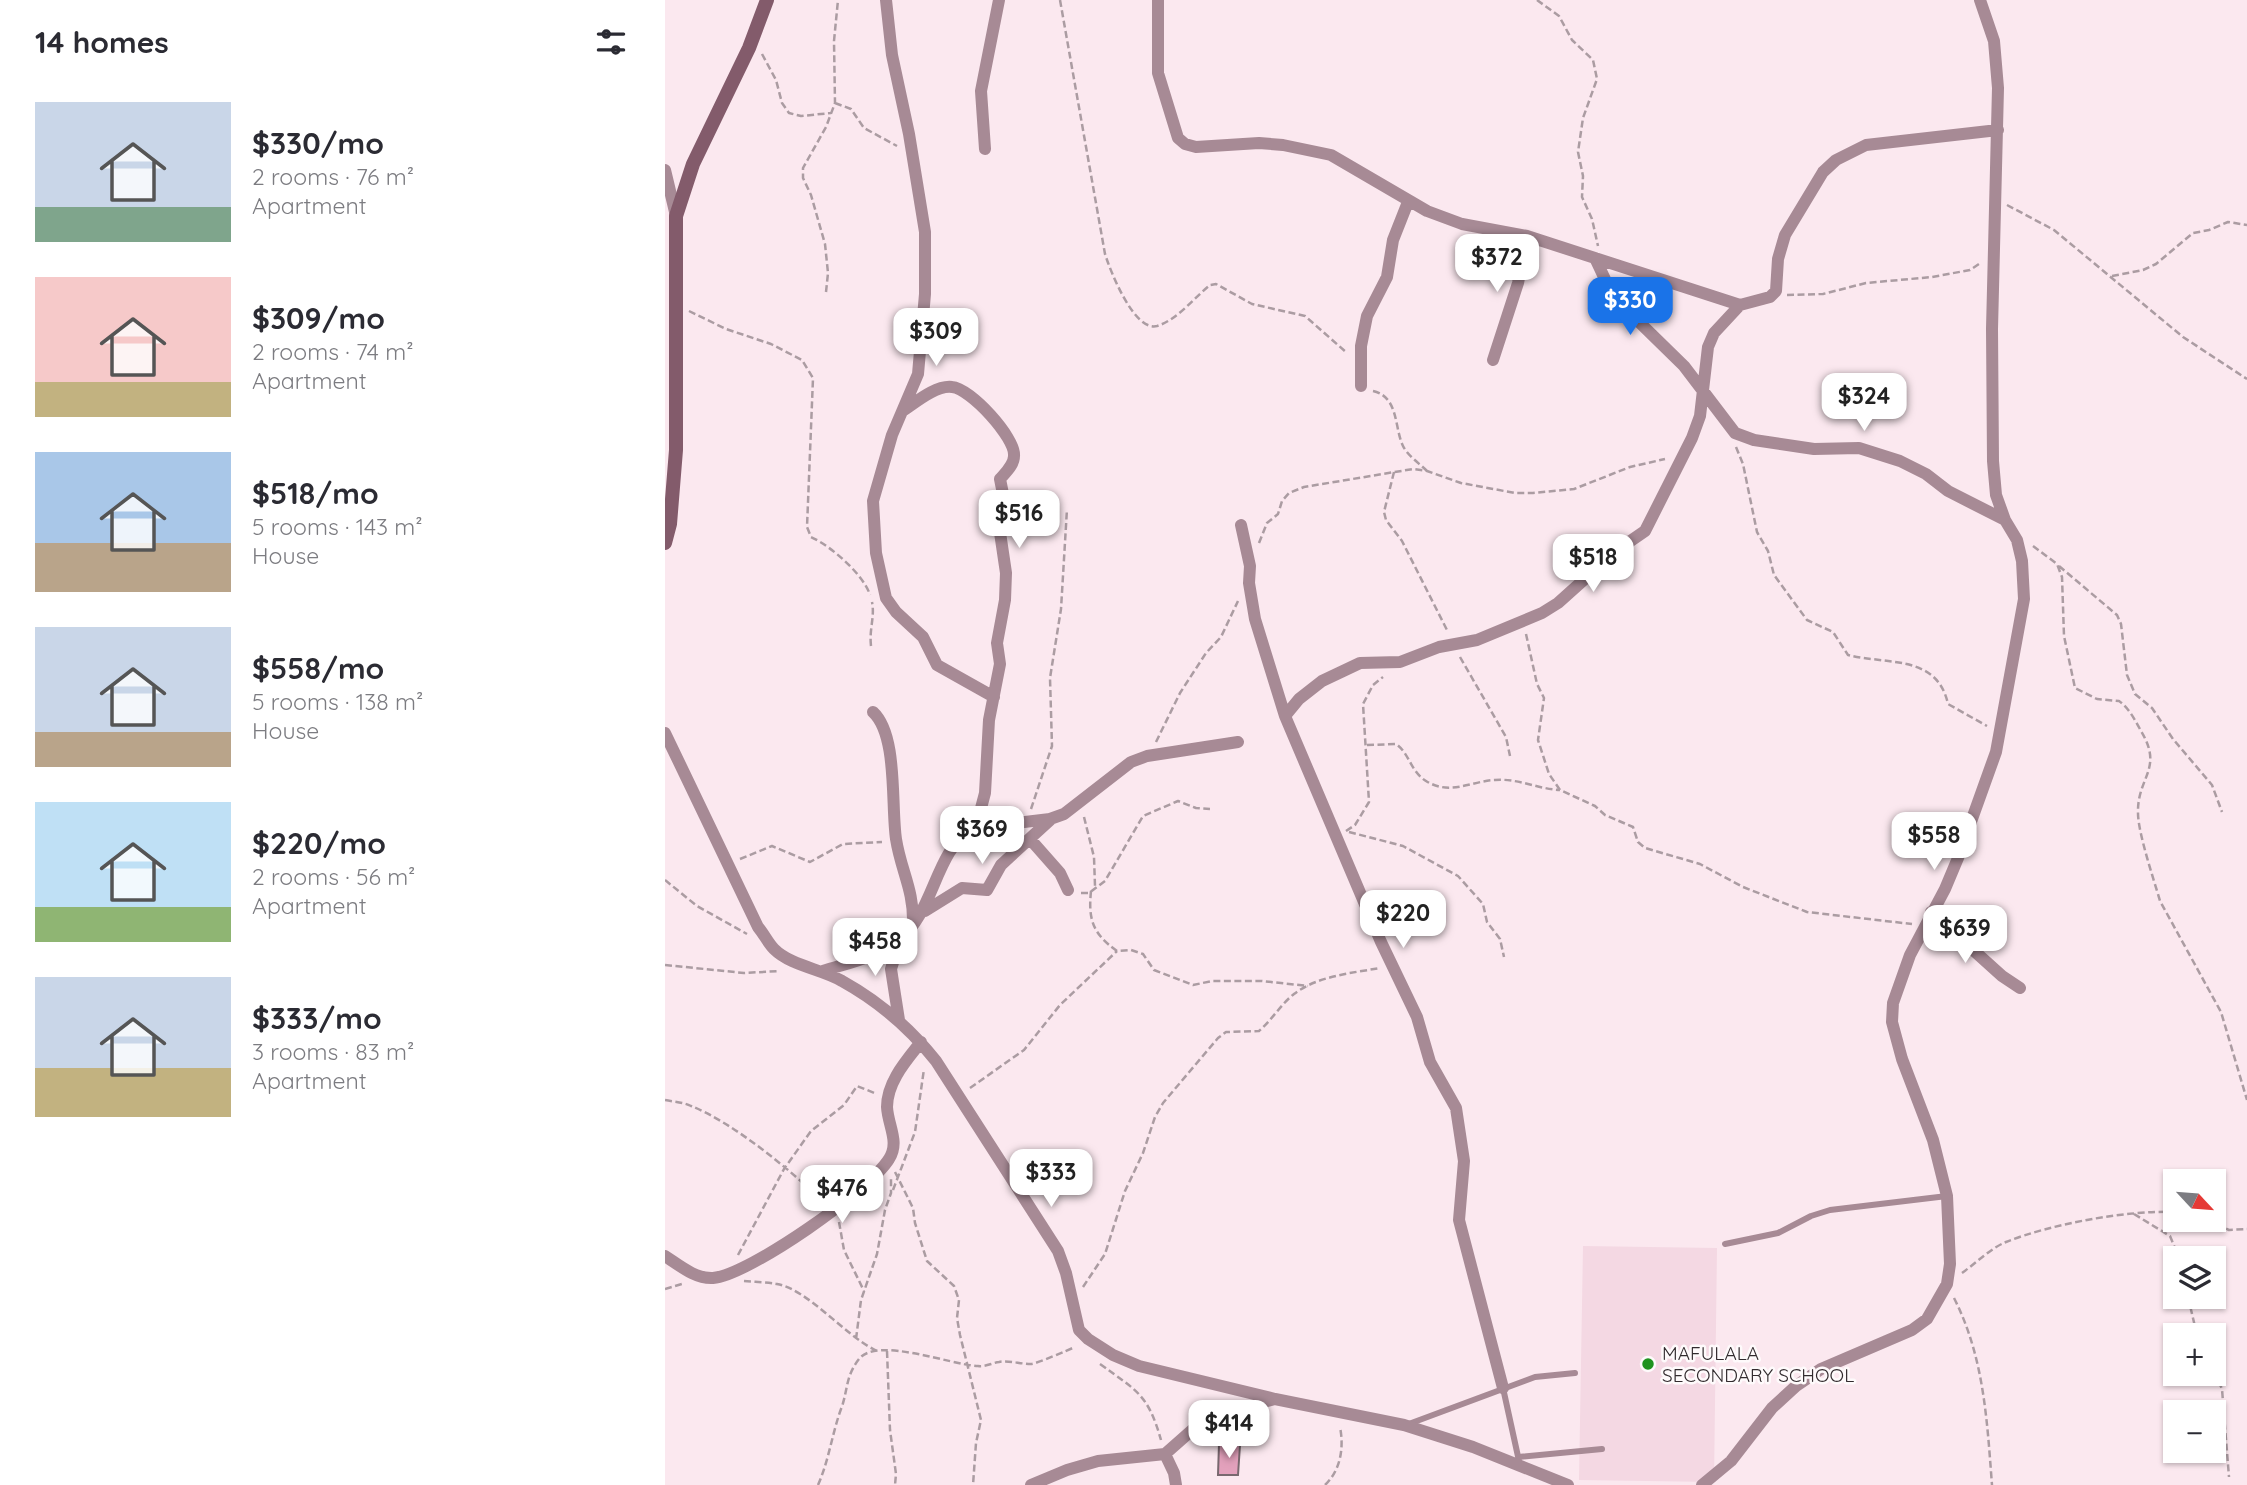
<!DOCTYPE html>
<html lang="en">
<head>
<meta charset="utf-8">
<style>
  body { margin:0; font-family:Quicksand,sans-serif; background:#f7f7f7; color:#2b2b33; height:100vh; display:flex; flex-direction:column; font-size:26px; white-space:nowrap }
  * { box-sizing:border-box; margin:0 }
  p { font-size:23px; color:#7c7c81 }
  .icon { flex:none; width:38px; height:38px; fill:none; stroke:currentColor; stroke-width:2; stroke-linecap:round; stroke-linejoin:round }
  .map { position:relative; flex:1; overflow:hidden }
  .details { display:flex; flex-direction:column; background:#fff; width:665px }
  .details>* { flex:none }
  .needle { width:46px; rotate:116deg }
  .fabs { position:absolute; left:1498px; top:1169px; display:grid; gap:14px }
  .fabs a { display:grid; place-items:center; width:63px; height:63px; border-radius:0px; background:#fff; box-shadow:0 2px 5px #0004; font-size:35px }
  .price { position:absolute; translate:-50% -60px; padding:0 16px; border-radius:14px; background:#fff; color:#222; font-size:23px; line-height:46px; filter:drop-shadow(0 2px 4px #0008) }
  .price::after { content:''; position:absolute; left:50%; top:42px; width:21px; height:16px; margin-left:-10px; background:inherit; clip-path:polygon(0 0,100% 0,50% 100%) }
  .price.active { background:#1a73e8; color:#fff }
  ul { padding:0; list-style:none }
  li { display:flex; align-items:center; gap:21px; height:175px; padding:0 35px }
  li span { display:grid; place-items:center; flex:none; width:196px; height:140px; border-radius:0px; color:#555 }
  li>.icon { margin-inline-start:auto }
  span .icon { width:84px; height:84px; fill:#fffc; stroke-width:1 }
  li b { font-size:30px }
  h2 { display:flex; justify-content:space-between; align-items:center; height:84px; padding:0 35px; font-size:30px }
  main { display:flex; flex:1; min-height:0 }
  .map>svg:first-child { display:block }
  .built { fill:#f4d8e3 }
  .building { fill:#e3a1bc; stroke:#79686f; stroke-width:2 }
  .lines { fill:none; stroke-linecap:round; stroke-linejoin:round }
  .path { stroke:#ab9ca2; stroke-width:2.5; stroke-dasharray:7 3.5; stroke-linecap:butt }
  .lane { stroke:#a78a95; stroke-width:6 }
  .street { stroke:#a78a95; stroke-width:12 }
  .secondary { stroke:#835b6b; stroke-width:14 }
  .poi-dot { fill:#1f931f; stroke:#fefafb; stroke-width:2.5 }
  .labels { text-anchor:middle; stroke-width:5; stroke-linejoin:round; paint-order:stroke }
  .poi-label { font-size:19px; fill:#322b2e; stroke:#fefafb; text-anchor:start }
</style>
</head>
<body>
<main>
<section class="details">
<h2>14 homes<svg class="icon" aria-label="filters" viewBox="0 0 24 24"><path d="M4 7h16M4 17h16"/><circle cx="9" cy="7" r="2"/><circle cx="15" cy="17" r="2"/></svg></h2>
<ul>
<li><span style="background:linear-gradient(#c9d6e8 75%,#7fa58c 0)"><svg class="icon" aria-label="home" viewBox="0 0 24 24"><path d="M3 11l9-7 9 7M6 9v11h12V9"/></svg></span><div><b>$330/mo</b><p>2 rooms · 76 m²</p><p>Apartment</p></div></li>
<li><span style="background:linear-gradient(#f6c9c9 75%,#c2b280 0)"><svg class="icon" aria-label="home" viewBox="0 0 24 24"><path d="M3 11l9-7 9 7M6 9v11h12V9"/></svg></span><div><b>$309/mo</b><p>2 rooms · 74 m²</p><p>Apartment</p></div></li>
<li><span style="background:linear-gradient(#a9c7e8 65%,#b9a48a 0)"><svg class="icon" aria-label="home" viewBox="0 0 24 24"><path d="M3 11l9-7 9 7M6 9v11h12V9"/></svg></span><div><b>$518/mo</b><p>5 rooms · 143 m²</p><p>House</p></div></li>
<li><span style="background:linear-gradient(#c9d6e8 75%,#b9a48a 0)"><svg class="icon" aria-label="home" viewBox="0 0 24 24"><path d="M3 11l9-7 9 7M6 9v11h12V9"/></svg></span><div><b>$558/mo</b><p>5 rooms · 138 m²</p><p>House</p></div></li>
<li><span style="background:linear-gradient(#bfe0f5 75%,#8fb573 0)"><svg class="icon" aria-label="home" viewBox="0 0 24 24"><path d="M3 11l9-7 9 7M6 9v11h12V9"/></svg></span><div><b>$220/mo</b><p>2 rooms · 56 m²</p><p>Apartment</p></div></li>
<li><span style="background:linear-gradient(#c9d6e8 65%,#c2b280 0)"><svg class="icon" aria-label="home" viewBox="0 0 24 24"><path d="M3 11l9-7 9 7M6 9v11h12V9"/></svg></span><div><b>$333/mo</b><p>3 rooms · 83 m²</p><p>Apartment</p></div></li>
</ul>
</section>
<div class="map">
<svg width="1582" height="1485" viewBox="0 0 1582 1485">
  <rect width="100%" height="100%" fill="#fbe8ef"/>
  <path class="built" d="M 918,1246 L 1052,1248 L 1049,1482 L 914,1480 Z"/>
  <path class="building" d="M 554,1444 L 575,1445 L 573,1475 L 553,1475 Z"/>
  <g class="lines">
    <path class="path" d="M 395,0 L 440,254 C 445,270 469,332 492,326 C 512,320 529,298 545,285 L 551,284 L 587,304 L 640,316 L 682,353
      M 872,0 L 894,16 L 907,40 L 928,60 L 932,79 L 918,118 L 913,152 L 918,176 L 917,197 L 927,219 L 933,246
      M 97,54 L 111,80 L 117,103 L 124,113 L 136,116 L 166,113
      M 170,103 L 186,109 L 199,128 L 232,146
      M 1342,205 L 1389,230 L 1518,337 L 1582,379
      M 1447,276 L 1478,270 L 1491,264 L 1528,233 L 1544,230 L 1563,222 L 1582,225
      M 161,292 L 163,273 L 160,244 L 146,195 L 138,178 L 138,168 L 161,127 L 170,103 L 169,41 L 173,0
      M 1122,295 L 1158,294 L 1201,283 L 1267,277 L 1305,270 L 1314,264
      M 24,311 L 61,329 L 106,344 L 137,360 L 148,378 L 142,527 L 146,537 C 166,546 199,575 205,595
      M 708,391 C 734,397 729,427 738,446 C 743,456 754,463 762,471
      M 1071,447 L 1078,464 L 1092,532 L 1103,551 L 1109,575 L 1142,620 L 1168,632 L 1183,655 C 1222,665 1272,654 1283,704 L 1322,726
      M 729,472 L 719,512 L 721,520 L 737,541 L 783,632
      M 594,543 L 602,523 L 613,514 L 617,501 L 624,493 L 639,487 L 748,469 L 762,471 L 796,483 L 850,493 L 868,493 L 909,489 L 965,467 L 1000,459
      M 1368,546 L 1392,564 L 1397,577 L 1399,636 L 1410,688 L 1432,699 L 1454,701 C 1464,708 1470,720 1476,731 C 1499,769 1472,777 1473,813 C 1473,833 1489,880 1495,901 L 1556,1012 L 1582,1100
      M 1394,566 L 1452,615 L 1456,624 L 1462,675 L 1470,694 L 1487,708 L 1508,739 L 1547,785 L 1557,812
      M 861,634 L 872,684 L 879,698 L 873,740 L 884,774 L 895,790 L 930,806 L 940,815 L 968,827 L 973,842 L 980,848 L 1035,864 L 1078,887 L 1142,912 L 1247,924
      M 206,646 C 204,629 210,617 207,602
      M 795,657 L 841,737 L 845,756
      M 491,742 L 515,693 L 541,653 L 556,637 L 573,601
      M 702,745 L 731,744 C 745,754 745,771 761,781 C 785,796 806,781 830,780 C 852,778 873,789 895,790
      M 366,809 L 387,746 L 385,678 L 396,609 L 402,509
      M 419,817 L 429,857 L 430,886
      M 681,831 L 690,825 L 704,802 L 698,704 L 708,685 L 718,677
      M 684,832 L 738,846 L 793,876 L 818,904 L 822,922 L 835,939 L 839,957
      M 75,859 L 107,846 L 145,862 L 178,844 L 217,842
      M 0,880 L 32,906 L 82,934
      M 426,891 C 423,920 428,934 452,951 L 466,950 L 478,954 L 489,970 L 528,985 L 547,981 L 597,981 L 643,986
      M 416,893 L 424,893 L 440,881 L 478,816 L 513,801 L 531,808 L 545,809
      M 0,965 L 79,973 L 115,971
      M 305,1088 L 359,1050 L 395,1005 L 452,951
      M 0,1100 C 9,1102 18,1102 26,1106 C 67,1122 126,1170 157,1201
      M 230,1172 L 248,1208 L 250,1223 L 262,1261 L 289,1286 L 294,1300 L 292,1318 L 295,1335 L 316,1420 L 311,1443 L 308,1485
      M 228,1190 L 250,1132 L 259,1069
      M 1469,1214 L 1505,1236 L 1514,1258
      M 1542,1220 L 1564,1230 L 1582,1229
      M 174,1222 L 179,1250 L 199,1291
      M 73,1255 L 119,1169 L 146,1131 L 179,1105 L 192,1086 L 212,1094
      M 1297,1273 C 1311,1263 1326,1248 1341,1242 C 1386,1224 1462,1210 1510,1212
      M 79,1281 C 90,1282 102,1282 112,1284 C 144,1290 180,1336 212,1351
      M 418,1287 L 440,1254 L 460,1191 L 478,1153 L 490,1117 L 498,1103 L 553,1038 L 561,1032 L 594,1031 C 607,1020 616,1004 629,994 C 652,976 687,973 715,968
      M 0,1289 L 17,1284
      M 1523,1297 L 1532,1335
      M 1289,1298 C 1319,1357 1322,1420 1327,1485
      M 191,1339 L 196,1300 L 212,1254 L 220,1210 L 226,1193 L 226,1176
      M 222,1351 L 225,1430 L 231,1474 L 230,1485
      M 435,1364 C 472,1391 483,1394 496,1440
      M 1549,1372 L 1557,1389 L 1564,1477
      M 153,1485 C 164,1460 167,1434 176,1409 C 183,1391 180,1377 194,1359 C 212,1336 286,1365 313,1366 C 320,1367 327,1363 334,1362 C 344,1360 355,1364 366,1364 C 371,1364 403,1350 410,1347
      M 660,1485 C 676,1470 679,1447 675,1427"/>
    <path class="lane" d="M 1060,1244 L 1113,1233 L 1146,1216 L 1165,1210 L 1282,1196
      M 838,1388 L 854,1461
      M 741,1425 L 870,1377 L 910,1373
      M 853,1457 L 937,1449"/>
    <path class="street" d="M 221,0 L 227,55 L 244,134 L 260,232 L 260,294 L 253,374 L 227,435 L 208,501 L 211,553 L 221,598 L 231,612 L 258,637 L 272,665 L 329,697
      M 493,0 L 493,73 L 513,138 L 520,144 L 531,147 L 594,143 L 618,145 L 666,155 L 762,211 L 797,224 L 862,236 L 1075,305 L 1105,297 L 1111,291 L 1113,259 L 1120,235 L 1158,172 L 1171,160 L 1201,145 L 1333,130
      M 320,149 L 316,91 L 334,0
      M 0,170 L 11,216
      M 930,258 L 954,309 L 972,320 L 1019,366 L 1070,433 L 1089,440 L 1149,449 L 1194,448 L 1235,461 L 1261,474 L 1283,491 L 1340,520
      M 828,360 L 853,283 L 862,236
      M 696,386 L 696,346 L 702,316 L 722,277 L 728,240 L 743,202
      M 239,410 C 251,402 271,385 287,387 C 305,388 351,438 349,456 C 349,465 341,472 335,479 L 339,499 L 333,519 L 341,573 L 340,600 L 332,643 L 335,664 L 324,720 L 320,793 L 311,827
      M 576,525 L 585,566 L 584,583 L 590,619 L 620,716 L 716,942 L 752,1017 L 765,1062 L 791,1108 L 799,1161 L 794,1220 L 838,1388
      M 208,712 C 233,735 226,805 231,839 C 236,871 249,890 248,924
      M 620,716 L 634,699 L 657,681 L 695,663 L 735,662 L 774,647 L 812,640 L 877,613 L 893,603 L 951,551 L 980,531 L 1027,438 L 1035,416 L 1043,347 L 1049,333 L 1075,305
      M 0,733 L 93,927 C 99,934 103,943 109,949 C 126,966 157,969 177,981 C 215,1002 244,1027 271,1061 L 393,1251 L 401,1273 L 414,1330 L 423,1339 L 448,1355 L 474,1366 L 610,1399 L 739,1425 L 808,1447 L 903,1485
      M 365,839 L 395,873 L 403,890
      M 260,911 L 297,888 L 322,890 L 336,865 L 385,820
      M 1266,912 L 1337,976 L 1355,988
      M 158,971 C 182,963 213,957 234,940 C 270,911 269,853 307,828 L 385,819 L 399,814 L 466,762 L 482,756 L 573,742
      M 234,1020 L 226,969 L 235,940
      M 0,1256 C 14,1265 30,1279 48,1278 C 84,1275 205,1190 224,1159 C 235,1142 223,1126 222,1107 C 222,1082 241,1061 256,1042
      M 500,1454 L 509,1473 L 511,1485
      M 366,1485 L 402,1470 L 433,1461 L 500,1454 L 534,1424 L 561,1411 L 610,1399
      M 1037,1485 L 1066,1461 L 1107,1408 L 1131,1386 L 1156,1369 L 1247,1330 L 1262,1319 L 1282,1284 L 1285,1264 L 1282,1196 L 1268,1140 L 1237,1059 L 1227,1022 L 1228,1003 L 1245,955 L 1280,889 L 1293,858 L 1331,752 L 1359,599 L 1357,561 L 1352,540 L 1340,520 L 1331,495 L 1328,461 L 1327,329 L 1333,88 L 1329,41 L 1315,0"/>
    <path class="secondary" d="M 0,543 L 5,524 L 11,450 L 11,216 L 28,164 L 84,48 L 102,0"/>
  </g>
  <circle class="poi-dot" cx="983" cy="1364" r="7"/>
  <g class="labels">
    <g class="poi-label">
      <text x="997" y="1360">MAFULALA<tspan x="997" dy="22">SECONDARY SCHOOL</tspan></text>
    </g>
  </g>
</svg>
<div class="fabs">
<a><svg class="needle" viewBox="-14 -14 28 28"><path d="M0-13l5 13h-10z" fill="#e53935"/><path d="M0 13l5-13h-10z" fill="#7c7c81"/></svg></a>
<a><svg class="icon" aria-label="layers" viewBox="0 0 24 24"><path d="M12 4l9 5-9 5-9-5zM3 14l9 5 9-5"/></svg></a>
<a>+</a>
<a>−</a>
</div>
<b class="price" style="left:832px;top:294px">$372</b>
<b class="price active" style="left:965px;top:337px">$330</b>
<b class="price" style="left:271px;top:368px">$309</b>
<b class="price" style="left:1199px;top:433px">$324</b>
<b class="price" style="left:354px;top:550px">$516</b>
<b class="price" style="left:928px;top:594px">$518</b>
<b class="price" style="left:317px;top:866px">$369</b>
<b class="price" style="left:1269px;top:872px">$558</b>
<b class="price" style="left:738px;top:950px">$220</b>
<b class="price" style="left:1300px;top:965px">$639</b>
<b class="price" style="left:210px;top:978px">$458</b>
<b class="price" style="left:386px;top:1209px">$333</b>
<b class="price" style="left:177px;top:1225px">$476</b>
<b class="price" style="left:564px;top:1460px">$414</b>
</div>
</main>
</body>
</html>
